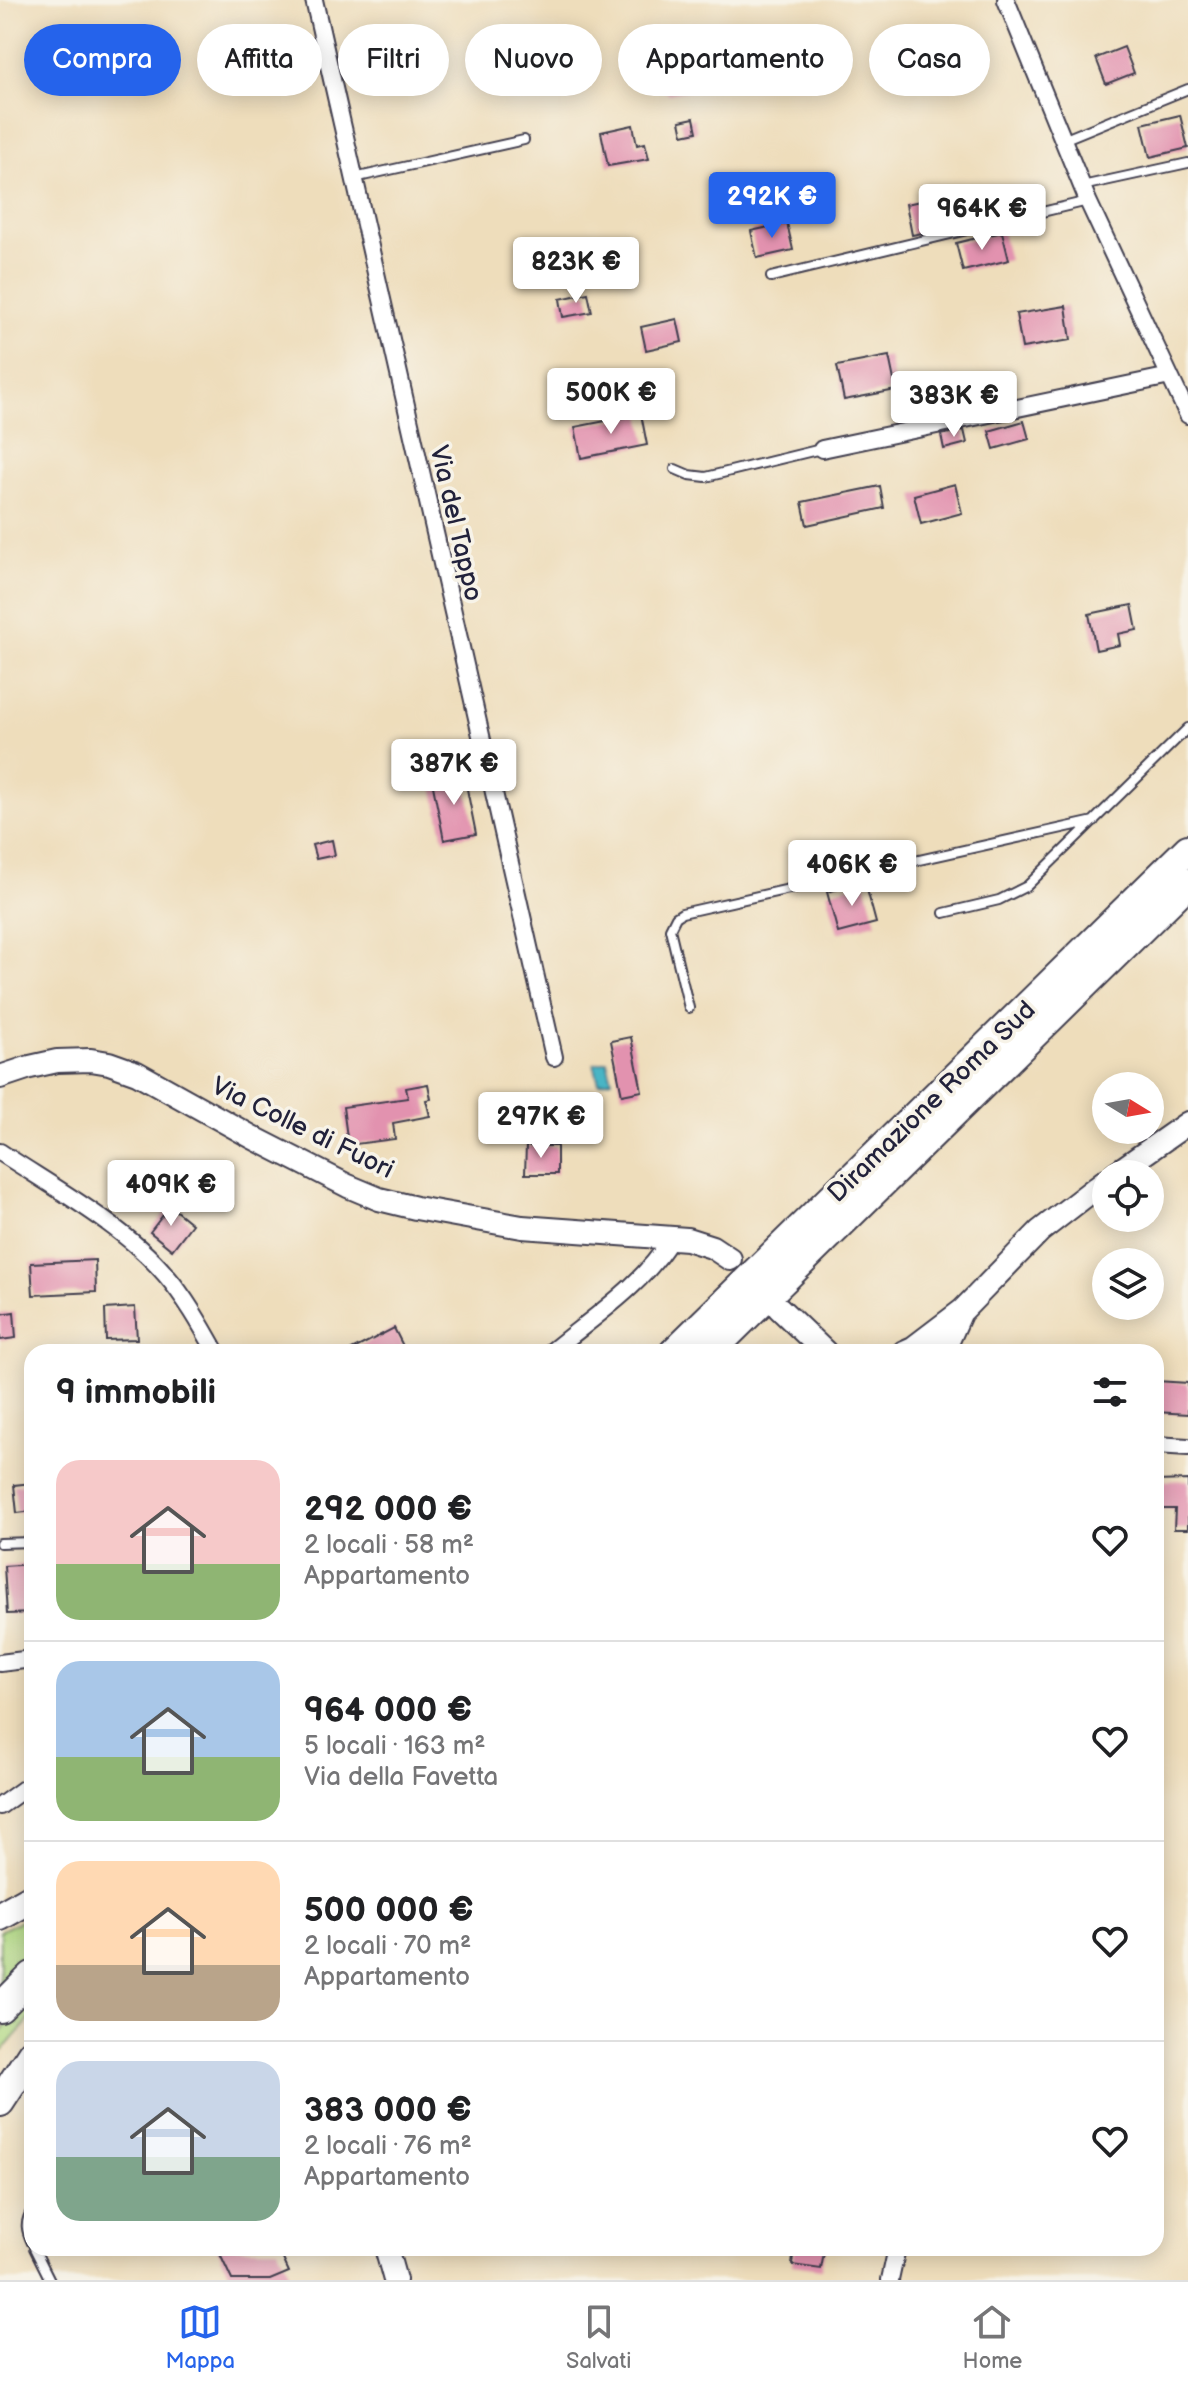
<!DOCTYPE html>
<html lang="it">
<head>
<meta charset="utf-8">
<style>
  body { margin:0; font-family:"Balsamiq Sans",sans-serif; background:#f6f6f6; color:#202124; height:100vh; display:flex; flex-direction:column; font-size:30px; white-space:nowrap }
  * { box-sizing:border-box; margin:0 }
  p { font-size:26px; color:#757577 }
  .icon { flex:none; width:44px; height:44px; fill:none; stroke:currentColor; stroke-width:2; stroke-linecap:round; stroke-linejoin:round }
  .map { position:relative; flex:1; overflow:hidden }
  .panel { position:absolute; left:24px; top:1344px; width:1140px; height:912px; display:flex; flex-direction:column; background:#fff; border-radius:24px; box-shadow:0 4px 20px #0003 }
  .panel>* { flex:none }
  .guide { position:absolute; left:24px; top:24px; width:1140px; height:72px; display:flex; gap:16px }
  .needle { width:52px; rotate:101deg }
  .fabs { position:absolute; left:1092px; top:1072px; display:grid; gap:16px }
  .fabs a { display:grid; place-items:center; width:72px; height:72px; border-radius:50%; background:#fff; box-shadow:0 4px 20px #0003; font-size:40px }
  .price { position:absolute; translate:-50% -68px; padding:0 18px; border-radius:8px; background:#fff; color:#222; font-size:26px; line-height:52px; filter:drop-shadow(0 2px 4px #0008) }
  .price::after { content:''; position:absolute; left:50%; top:48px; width:24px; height:18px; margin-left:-12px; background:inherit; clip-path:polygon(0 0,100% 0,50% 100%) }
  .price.current { background:#2563eb; color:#fff }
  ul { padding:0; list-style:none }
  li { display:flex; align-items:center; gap:24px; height:200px; padding:0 32px }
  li+li { border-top:2px solid #e0e0e0 }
  li span { display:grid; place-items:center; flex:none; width:224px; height:160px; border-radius:24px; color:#555 }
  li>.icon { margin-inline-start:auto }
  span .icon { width:96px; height:96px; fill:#fffc; stroke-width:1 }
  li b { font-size:34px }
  h2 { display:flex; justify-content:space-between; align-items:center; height:96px; padding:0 32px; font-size:34px }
  .pill { padding:0 28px; border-radius:36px; background:#fff; box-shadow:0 4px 20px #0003; font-size:28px; line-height:72px }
  .pill.current { background:#2563eb; color:#fff }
  .tab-bar { display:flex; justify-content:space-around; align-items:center; height:112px; border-top:2px solid #e0e0e0; background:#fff; font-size:22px; color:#757577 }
  .tab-bar a { display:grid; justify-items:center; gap:4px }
  .tab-bar .current { color:#2563eb }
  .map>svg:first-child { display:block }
  .green { fill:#b0d883; stroke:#697d5f; stroke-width:2 }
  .water { fill:#49b5c5; stroke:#366c80; stroke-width:2 }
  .building { fill:#e292af }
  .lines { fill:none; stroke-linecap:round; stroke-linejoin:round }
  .lane-casing { stroke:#413e4e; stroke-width:12 }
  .street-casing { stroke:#413e4e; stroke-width:20 }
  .secondary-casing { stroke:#413e4e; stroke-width:26 }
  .highway-casing { stroke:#413e4e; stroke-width:32 }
  .lane { stroke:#fff; stroke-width:8 }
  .street { stroke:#fff; stroke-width:16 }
  .secondary { stroke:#fff; stroke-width:22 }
  .highway { stroke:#fff; stroke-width:28 }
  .labels { text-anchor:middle; stroke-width:7; stroke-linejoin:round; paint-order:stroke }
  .street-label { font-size:26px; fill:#22223b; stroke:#f7f3e8 }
</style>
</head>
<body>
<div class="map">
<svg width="1188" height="2280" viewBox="0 0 1188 2280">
  <rect width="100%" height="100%" fill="#f7f3e8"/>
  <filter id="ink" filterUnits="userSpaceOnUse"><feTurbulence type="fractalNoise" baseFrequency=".0125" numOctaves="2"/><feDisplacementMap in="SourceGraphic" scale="16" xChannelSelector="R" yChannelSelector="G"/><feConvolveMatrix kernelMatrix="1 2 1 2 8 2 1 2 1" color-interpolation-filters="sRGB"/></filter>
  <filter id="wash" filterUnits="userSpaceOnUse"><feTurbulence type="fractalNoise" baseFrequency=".006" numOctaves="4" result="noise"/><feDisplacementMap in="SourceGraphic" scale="32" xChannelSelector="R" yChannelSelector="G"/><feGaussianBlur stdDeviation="1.8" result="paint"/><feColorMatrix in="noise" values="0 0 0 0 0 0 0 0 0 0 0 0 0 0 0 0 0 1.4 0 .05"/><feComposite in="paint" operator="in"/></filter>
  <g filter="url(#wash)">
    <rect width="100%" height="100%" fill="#edb"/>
    <path class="green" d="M 32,1915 L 32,1955 L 0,1986 L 0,1931 Z
      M 32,2001 L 32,2017 L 0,2053 L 0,2033 Z"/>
    <path class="water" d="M 607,1061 L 612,1080 L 599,1083 L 594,1064 Z"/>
    <g id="blocks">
      <path class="building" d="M 1124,47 L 1134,73 L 1106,84 L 1096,58 Z
        M 688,72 L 691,90 L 669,94 L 663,90 L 660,78 Z
        M 1180,115 L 1188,148 L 1150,157 L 1142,124 Z
        M 694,118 L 697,132 L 683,135 L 680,121 Z
        M 633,125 L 637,145 L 645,143 L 649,159 L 608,166 L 601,132 Z
        M 940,197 L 947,228 L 912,235 L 906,204 Z
        M 787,223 L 793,250 L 757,258 L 751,231 Z
        M 1002,232 L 1009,260 L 963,271 L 956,243 Z
        M 588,293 L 592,312 L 563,317 L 560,299 Z
        M 1066,306 L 1071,340 L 1022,348 L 1016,314 Z
        M 677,319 L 682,342 L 646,350 L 641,327 Z
        M 889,356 L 896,390 L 844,400 L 837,366 Z
        M 641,414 L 647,445 L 581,458 L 575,427 Z
        M 1024,421 L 1029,439 L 994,449 L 989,431 Z
        M 964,430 L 967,443 L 944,449 L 941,435 Z
        M 955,484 L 962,513 L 921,524 L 914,495 Z
        M 880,486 L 884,508 L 807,525 L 802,502 Z
        M 1132,605 L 1137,630 L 1118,634 L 1120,645 L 1096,650 L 1089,614 Z
        M 464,774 L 476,834 L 444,840 L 432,781 Z
        M 332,840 L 335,855 L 316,859 L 312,845 Z
        M 865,882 L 876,923 L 838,933 L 827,892 Z
        M 631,1037 L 642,1091 L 622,1095 L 611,1041 Z
        M 428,1084 L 431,1099 L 426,1100 L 430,1116 L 393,1123 L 395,1139 L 348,1145 L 343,1107 L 408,1098 L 406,1088 Z
        M 526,1146 L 557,1146 L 557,1174 L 525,1174 Z
        M 170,1206 L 192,1224 L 172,1250 L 150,1232 Z
        M 95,1260 L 96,1292 L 33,1295 L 31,1263 Z
        M 135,1307 L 137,1339 L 106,1340 L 105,1309 Z
        M 14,1312 L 16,1338 L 0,1340 L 0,1314 Z
        M 394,1328 L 404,1348 L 396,1352 L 348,1352 Z
        M 1156,1381 L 1188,1383 L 1188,1414 L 1156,1412 Z
        M 1188,1480 L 1188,1529 L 1174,1529 L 1175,1509 L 1156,1509 L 1156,1481 Z
        M 32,1483 L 32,1511 L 17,1513 L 14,1485 Z
        M 32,1564 L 32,1613 L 7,1614 L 4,1566 Z
        M 217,2248 L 278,2248 L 289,2272 L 270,2280 L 232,2280 Z
        M 794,2248 L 825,2248 L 821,2269 L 792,2265 Z"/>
    </g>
  </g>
  <g filter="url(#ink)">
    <use href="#blocks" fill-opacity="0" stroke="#413e4e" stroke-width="2"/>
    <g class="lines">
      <defs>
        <path id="lane" d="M 1063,140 L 1188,89
          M 354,178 L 524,140
          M 1082,186 L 1188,163
          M 771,277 L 1088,201
          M 675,469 L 689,475 L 706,477 L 821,449
          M 944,913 L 999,900 L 1027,886 L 1188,728
          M 689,1008 L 670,929 L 676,917 L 682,913 L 1094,821
          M 0,1543 L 32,1542
          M 32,2210 C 24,2223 26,2230 32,2243
          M 34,2248 L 50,2280"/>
        <path id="street" d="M 314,0 L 554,1057
          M 1006,0 L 1088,201 L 1188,415
          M 822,449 L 1170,376
          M 0,1152 C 53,1187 124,1226 165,1274 C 185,1297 201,1325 216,1352
          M 551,1352 C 593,1317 644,1285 672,1237
          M 1156,1445 L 1188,1447
          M 0,1663 L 32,1659
          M 0,1806 L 32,1783
          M 890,2280 L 897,2248"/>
        <path id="secondary" d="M 0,1077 L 30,1067 L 57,1061 L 91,1060 L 109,1063 L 137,1073 L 252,1137 L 348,1186 L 379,1199 L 416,1208 L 522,1227 L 687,1239 L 712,1247 L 730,1259
          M 1115,1174 L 1188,1123
          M 779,1308 L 825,1352
          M 904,1352 L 913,1348 L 963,1310 L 1040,1231 L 1106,1180
          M 943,1352 L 960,1314
          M 386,2248 L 395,2280"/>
        <path id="highway" d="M 674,1352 L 1188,849
          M 710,1352 L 1188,883
          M 0,1916 L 32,1898
          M 0,2008 L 32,1976
          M 0,2102 L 32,2053"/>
      </defs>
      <use href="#lane" class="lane-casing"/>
      <use href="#street" class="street-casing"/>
      <use href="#secondary" class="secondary-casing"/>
      <use href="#highway" class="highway-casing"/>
      <use href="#lane" class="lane"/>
      <use href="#street" class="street"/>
      <use href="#secondary" class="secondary"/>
      <use href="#highway" class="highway"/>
    </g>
  </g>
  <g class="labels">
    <g class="street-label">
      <text transform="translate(457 523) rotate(77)" y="9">Via del Tappo</text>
      <text transform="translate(931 1101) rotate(-44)" y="9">Diramazione Roma Sud</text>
      <text transform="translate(303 1127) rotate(26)" y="9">Via Colle di Fuori</text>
    </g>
  </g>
</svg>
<div class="fabs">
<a><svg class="needle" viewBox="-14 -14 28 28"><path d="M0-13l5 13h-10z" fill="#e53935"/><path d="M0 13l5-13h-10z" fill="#757577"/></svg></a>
<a><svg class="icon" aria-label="locate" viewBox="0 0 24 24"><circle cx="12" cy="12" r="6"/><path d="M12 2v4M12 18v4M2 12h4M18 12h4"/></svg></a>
<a><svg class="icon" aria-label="layers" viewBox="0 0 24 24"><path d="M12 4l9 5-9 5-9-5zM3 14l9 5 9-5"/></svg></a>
</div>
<b class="price current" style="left:772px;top:240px">292K €</b>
<b class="price" style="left:982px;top:252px">964K €</b>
<b class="price" style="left:576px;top:305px">823K €</b>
<b class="price" style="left:611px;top:436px">500K €</b>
<b class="price" style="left:954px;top:439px">383K €</b>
<b class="price" style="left:454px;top:807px">387K €</b>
<b class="price" style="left:852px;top:908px">406K €</b>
<b class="price" style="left:541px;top:1160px">297K €</b>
<b class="price" style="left:171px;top:1228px">409K €</b>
<div class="guide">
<a class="pill current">Compra</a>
<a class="pill">Affitta</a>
<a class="pill">Filtri</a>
<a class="pill">Nuovo</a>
<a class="pill">Appartamento</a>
<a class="pill">Casa</a>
</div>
<section class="panel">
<h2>9 immobili<svg class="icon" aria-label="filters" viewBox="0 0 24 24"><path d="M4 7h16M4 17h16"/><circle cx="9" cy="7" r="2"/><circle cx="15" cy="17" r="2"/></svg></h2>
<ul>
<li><span style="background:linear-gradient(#f6c9c9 65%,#8fb573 0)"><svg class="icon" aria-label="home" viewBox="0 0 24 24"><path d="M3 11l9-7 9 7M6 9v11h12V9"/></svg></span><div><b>292 000 €</b><p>2 locali · 58 m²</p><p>Appartamento</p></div><svg class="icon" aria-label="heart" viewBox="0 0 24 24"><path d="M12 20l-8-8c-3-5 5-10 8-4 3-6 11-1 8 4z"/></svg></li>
<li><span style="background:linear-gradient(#a9c7e8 60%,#8fb573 0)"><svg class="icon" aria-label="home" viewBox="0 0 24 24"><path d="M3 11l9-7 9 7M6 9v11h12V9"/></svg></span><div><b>964 000 €</b><p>5 locali · 163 m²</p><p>Via della Favetta</p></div><svg class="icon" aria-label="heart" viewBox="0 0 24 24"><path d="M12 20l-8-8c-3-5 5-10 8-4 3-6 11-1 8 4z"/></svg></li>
<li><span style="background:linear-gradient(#ffd9b3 65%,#b9a48a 0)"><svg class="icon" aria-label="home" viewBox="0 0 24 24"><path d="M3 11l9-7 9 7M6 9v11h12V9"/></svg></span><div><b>500 000 €</b><p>2 locali · 70 m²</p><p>Appartamento</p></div><svg class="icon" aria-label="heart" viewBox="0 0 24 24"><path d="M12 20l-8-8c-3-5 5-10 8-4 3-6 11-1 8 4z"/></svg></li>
<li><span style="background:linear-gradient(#c9d6e8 60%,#7fa58c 0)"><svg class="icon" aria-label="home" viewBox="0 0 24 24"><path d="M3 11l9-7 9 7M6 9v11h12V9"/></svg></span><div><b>383 000 €</b><p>2 locali · 76 m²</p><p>Appartamento</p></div><svg class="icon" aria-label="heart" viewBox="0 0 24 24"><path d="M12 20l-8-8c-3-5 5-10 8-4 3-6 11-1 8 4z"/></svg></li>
</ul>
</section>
</div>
<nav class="tab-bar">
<a class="current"><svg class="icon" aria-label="map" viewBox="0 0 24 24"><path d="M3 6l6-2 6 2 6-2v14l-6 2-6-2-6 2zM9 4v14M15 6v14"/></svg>Mappa</a>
<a><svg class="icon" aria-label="saved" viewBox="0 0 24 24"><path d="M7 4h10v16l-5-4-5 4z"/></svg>Salvati</a>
<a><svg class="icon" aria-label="home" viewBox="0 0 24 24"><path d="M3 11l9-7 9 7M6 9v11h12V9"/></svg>Home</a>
</nav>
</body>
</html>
